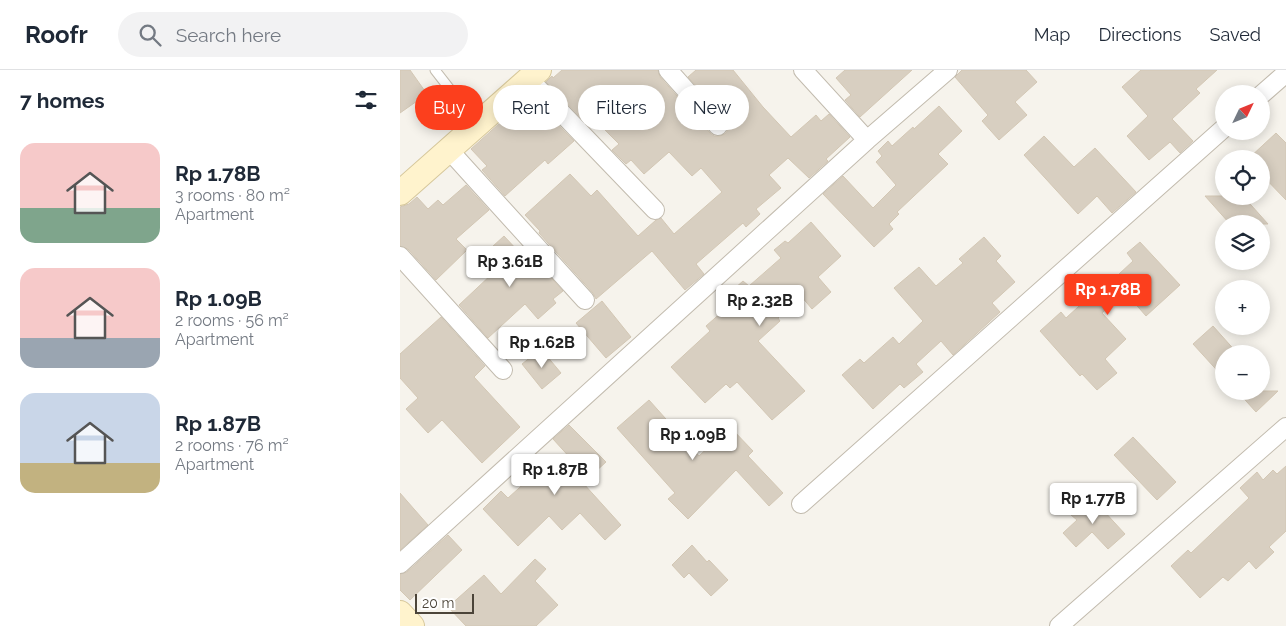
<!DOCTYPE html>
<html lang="en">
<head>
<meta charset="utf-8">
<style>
  body { margin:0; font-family:Raleway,sans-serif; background:#f2f2f3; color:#1f2937; height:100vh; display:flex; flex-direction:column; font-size:19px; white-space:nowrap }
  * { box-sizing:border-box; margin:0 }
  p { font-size:16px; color:#747a83 }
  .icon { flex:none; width:28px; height:28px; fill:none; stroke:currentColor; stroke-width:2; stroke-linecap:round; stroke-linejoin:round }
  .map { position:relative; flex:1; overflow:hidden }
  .panel { display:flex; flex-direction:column; background:#fff; width:400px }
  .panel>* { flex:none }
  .top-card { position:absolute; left:15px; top:15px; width:475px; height:45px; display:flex; gap:10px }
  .needle { width:32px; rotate:47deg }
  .controls { position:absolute; left:815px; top:15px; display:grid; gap:10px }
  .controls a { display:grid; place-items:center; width:55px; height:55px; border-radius:50%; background:#fff; box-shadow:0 2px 12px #0003; font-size:25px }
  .scale { position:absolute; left:15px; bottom:12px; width:59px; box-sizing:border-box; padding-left:5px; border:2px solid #4b4439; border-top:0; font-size:14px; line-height:18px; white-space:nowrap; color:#4b4439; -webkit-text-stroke:4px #fff; paint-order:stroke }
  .price { position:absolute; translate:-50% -42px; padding:0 11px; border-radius:5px; background:#fff; color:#222; font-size:16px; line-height:32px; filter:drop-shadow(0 1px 2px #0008) }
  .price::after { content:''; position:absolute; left:50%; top:30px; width:15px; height:11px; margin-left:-8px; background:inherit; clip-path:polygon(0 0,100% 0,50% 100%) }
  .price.on { background:#fc3f1d; color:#fff }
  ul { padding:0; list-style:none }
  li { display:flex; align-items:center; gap:15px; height:125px; padding:0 20px }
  li span { display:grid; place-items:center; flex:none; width:140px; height:100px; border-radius:15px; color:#555 }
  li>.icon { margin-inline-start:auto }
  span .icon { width:60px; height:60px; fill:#fffc; stroke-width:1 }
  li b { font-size:21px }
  h2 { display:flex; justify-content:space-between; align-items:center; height:60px; padding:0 20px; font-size:21px }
  .tag { padding:0 18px; border-radius:22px; background:#fff; box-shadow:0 2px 12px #0003; font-size:18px; line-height:45px }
  .tag.on { background:#fc3f1d; color:#fff }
  header { display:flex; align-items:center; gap:30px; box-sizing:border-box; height:70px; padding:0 25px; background:#fff; border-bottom:1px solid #e0e1e3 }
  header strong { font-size:24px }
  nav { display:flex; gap:28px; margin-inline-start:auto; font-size:18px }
  .search { width:350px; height:45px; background:#f2f2f3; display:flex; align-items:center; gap:12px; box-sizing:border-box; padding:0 18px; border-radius:28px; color:#747a83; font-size:19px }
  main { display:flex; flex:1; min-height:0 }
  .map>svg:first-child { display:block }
  .building { fill:#d8cfc1; stroke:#d3c7b4 }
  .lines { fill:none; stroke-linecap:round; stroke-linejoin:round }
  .lane-casing { stroke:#c2bbae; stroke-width:11 }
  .street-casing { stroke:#c2bbae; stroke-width:20 }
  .secondary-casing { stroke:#d6c79b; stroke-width:26 }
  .lane { stroke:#fff; stroke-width:9 }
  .street { stroke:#fff; stroke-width:18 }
  .secondary { stroke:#fff3cd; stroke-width:24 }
</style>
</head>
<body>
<header>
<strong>Roofr</strong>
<div class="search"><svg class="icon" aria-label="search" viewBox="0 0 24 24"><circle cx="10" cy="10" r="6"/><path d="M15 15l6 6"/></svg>Search here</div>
<nav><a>Map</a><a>Directions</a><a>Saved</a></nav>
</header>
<main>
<section class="panel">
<h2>7 homes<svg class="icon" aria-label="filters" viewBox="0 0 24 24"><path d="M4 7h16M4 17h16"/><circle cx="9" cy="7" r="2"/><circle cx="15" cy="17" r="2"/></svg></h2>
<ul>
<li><span style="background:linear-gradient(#f6c9c9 65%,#7fa58c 0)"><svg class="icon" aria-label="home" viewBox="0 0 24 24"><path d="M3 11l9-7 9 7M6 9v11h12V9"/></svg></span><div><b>Rp 1.78B</b><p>3 rooms · 80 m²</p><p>Apartment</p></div></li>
<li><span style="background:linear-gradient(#f6c9c9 70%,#9aa5b1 0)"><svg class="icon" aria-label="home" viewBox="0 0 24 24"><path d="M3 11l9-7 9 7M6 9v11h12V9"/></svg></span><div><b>Rp 1.09B</b><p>2 rooms · 56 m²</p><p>Apartment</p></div></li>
<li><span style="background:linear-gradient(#c9d6e8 70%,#c2b280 0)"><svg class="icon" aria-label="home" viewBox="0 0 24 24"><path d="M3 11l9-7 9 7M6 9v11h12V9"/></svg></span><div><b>Rp 1.87B</b><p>2 rooms · 76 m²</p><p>Apartment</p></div></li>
</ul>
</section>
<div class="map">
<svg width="886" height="556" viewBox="0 0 886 556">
  <rect width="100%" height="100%" fill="#f6f3ec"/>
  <path class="building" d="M 0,0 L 10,0 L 27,24 L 0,43 Z
    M 162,0 L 258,0 L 260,7 L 310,63 L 314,66 L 320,66 L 325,64 L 328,60 L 328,54 L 326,49 L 288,7 L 296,0 L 333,0 L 363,37 L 391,67 L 416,45 L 421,51 L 429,44 L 450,67 L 426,89 L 428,91 L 409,108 L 388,88 L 369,105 L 381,118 L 356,139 L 360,144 L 346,157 L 343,153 L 296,194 L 304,204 L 285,220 L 252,181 L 196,229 L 193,223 L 139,163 L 140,161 L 125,145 L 170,104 L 191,126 L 197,120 L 238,166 L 256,150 L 261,148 L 274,164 L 322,122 L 301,98 L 292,106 L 269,82 L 244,104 L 231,90 L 226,94 L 212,80 L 219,74 L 196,51 L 190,57 L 146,12 L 152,6 L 153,8 Z
    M 445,0 L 512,0 L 460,47 L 445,30 L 451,25 L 436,8 Z
    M 562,0 L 626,0 L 637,12 L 615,32 L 627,45 L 599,70 L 582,51 L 588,45 L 555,7 Z
    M 741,0 L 817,0 L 796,19 L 800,23 L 772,49 L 793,71 L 780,83 L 770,72 L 749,90 L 727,66 L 748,46 L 722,17 Z
    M 130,26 L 174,71 L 148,94 L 145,90 L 105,126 L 82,100 L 87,96 L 71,79 Z
    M 539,36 L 562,61 L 538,84 L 548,94 L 497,142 L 499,144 L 489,154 L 493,159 L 474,177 L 423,124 L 443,106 L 473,138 L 496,115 L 476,92 L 482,86 L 478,81 L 488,71 L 492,76 L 513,57 L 514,59 Z
    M 876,63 L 886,73 L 886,130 L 861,104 L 861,89 L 848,89 Z
    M 644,66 L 674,97 L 695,78 L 736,122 L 712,143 L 697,126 L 678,144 L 624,85 Z
    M 66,115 L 89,140 L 56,169 L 67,180 L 36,210 L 8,179 L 0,176 L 0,137 L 9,134 L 17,127 L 28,139 L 38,130 L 43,135 Z
    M 805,126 L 843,126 L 868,154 L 830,154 Z
    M 411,152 L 441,186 L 418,207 L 431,222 L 412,239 L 401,226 L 378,248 L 380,251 L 358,271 L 405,321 L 372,350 L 337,312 L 330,318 L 326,314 L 305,333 L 271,297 L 310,261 L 306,256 L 331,234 L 325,227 L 343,211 L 349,216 L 381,188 L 374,180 L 385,171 L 388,173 Z
    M 104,166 L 118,181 L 123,177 L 163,221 L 153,229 L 156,233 L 138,249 L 125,234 L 88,268 L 59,235 L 93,203 L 80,188 Z
    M 584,167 L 601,186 L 596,191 L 615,212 L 592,233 L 600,242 L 553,285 L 541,271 L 516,294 L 523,302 L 504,318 L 500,314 L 473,339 L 442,305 L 460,289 L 464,293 L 493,267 L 499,274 L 523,251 L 494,218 L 519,197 L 536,216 L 563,193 L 559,189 Z
    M 740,172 L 780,215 L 746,246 L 725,222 L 702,243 L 726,269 L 705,289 L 717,303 L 697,320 L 682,304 L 680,306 L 640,261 L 661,242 L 666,248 L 690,226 L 685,221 L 697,210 L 704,218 L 733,191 L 727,183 Z
    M 202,231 L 231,267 L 206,288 L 176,253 Z
    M 41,247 L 85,296 L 74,307 L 120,357 L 82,393 L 42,350 L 28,363 L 6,339 L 18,328 L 0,308 L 0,284 Z
    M 813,256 L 838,284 L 824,284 L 824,308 L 793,274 Z
    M 141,279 L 161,303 L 142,319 L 122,294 Z
    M 837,321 L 878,321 L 856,342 Z
    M 249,330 L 299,386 L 330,357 L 353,381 L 348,386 L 383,423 L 369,436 L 336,400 L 288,449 L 268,429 L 275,423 L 217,358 Z
    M 169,355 L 206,392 L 183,413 L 221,455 L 205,470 L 180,443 L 162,460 L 149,446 L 118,476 L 83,439 L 101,421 L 108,428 L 139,400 L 150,412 L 173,391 L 153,369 Z
    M 733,367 L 776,412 L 757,430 L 714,385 Z
    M 886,396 L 886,461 L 869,477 L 874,482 L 856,499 L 849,491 L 828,511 L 823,507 L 800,528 L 771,496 L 788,480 L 791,483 L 849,428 L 840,418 L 857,402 L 863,410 L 873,400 L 877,404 Z
    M 0,423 L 28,455 L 0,480 Z
    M 691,427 L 725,464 L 708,479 L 692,462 L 676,477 L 663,463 L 677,450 L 671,445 Z
    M 48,465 L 62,480 L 10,530 L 0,520 L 0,504 L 7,502 Z
    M 292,475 L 307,492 L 309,490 L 328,510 L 311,526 L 289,503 L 284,508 L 272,495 Z
    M 135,489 L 146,499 L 135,511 L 158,535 L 136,556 L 66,556 L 48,537 L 84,505 L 101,524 Z"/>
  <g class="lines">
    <defs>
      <path id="lane" d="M 35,0 L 77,54"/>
      <path id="street" d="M 268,0 L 318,56
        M 403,0 L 467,70
        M 129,9 L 255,140
        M 861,25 L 885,4
        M 49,80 L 185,230
        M 0,186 L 103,300
        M 401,434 L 824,58
        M 0,494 L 467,70 L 548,0
        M 659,556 L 886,357"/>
      <path id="secondary" d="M 0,123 L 139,0
        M 0,543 L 12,556"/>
    </defs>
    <use href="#lane" class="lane-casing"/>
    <use href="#street" class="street-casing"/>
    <use href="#secondary" class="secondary-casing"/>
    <use href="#lane" class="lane"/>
    <use href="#street" class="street"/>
    <use href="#secondary" class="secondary"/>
  </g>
</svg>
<div class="controls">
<a><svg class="needle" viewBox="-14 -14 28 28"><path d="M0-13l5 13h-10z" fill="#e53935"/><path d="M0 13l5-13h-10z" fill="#747a83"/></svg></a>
<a><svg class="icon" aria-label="locate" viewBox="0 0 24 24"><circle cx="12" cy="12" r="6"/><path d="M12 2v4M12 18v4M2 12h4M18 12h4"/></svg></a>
<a><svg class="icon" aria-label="layers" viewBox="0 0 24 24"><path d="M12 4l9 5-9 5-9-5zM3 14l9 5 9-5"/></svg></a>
<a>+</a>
<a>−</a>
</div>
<div class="scale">20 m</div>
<b class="price" style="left:110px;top:218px">Rp 3.61B</b>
<b class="price on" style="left:708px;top:246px">Rp 1.78B</b>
<b class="price" style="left:360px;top:257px">Rp 2.32B</b>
<b class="price" style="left:142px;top:299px">Rp 1.62B</b>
<b class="price" style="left:293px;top:391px">Rp 1.09B</b>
<b class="price" style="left:155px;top:426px">Rp 1.87B</b>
<b class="price" style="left:693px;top:455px">Rp 1.77B</b>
<div class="top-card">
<a class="tag on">Buy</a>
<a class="tag">Rent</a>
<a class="tag">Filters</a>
<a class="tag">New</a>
</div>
</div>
</main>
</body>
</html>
